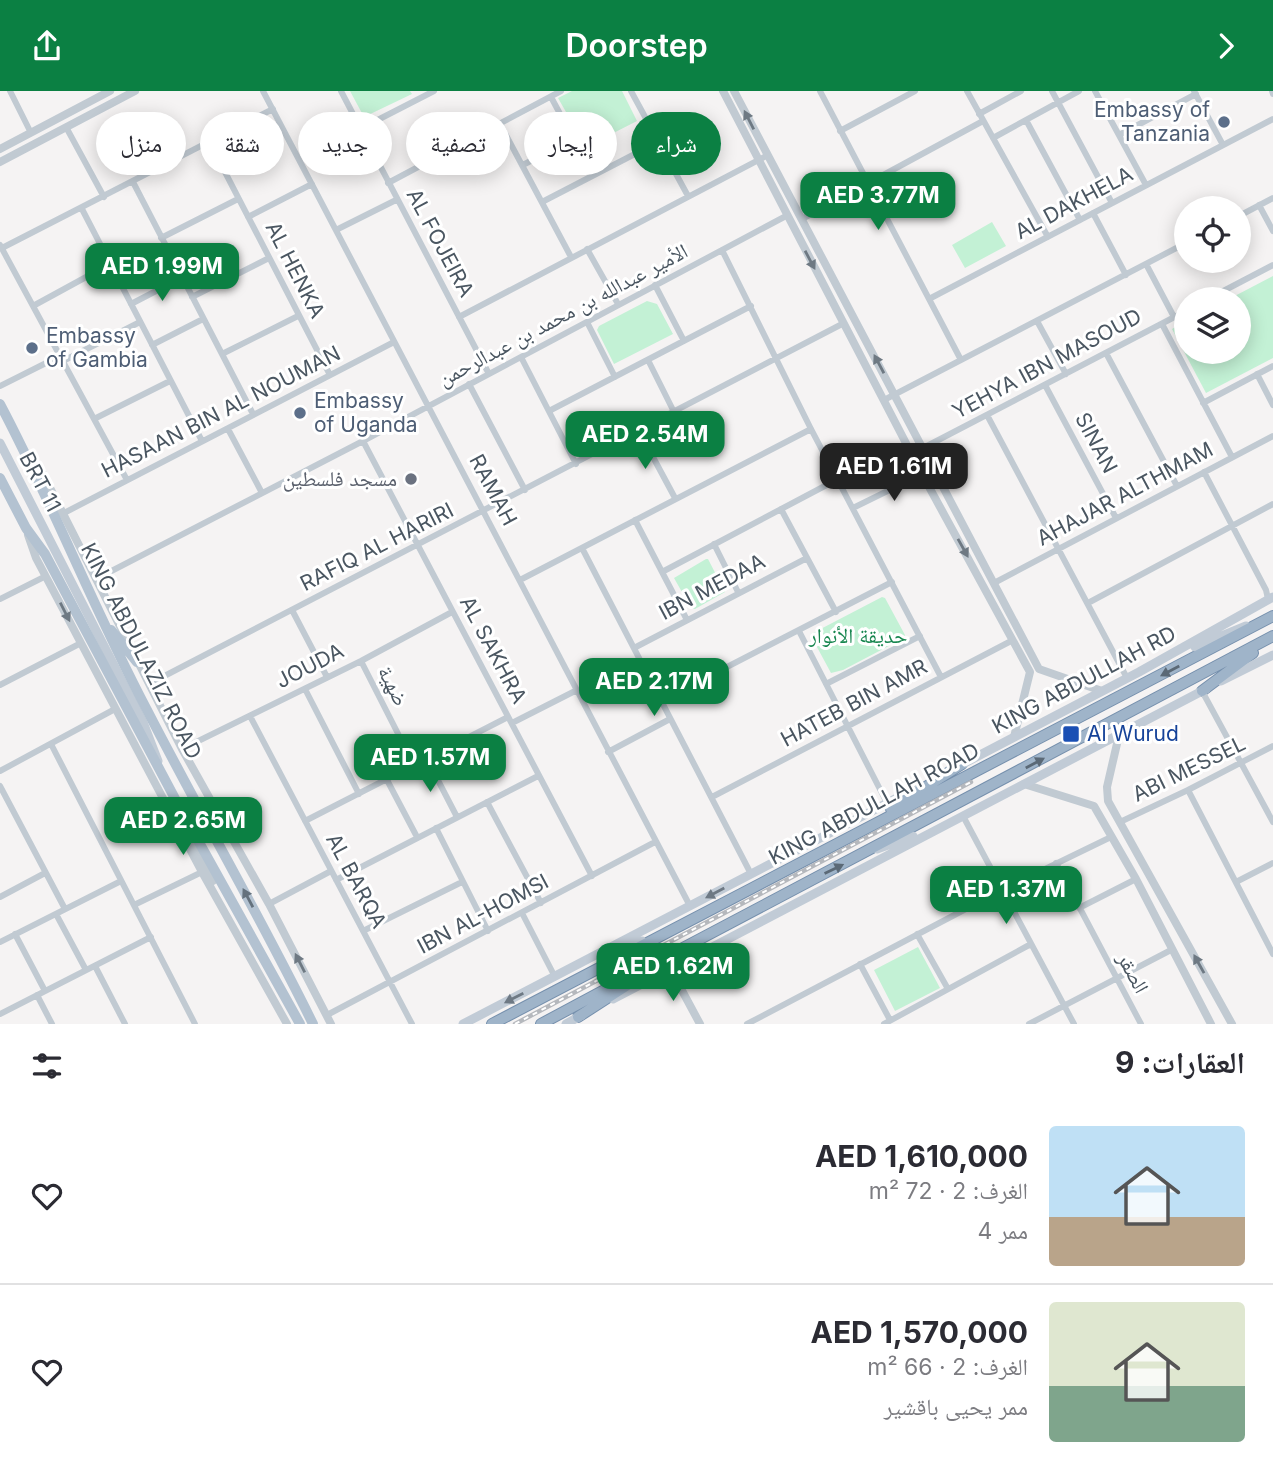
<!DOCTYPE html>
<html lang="ar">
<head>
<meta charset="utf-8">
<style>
  body { margin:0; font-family:Inter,"Noto Naskh Arabic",sans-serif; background:#f2f2f3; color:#2b2b33; direction:rtl; height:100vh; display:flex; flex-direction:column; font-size:26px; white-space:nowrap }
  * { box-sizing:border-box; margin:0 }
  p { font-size:23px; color:#7c7c81 }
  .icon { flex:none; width:38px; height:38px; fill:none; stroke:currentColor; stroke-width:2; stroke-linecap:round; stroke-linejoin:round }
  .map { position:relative; height:933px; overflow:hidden; direction:ltr }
  .details { display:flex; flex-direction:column; background:#fff; flex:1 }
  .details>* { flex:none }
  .hud { position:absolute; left:21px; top:21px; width:700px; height:63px; direction:rtl; display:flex; gap:14px }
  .fabs { position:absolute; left:1174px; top:105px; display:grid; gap:14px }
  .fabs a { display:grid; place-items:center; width:77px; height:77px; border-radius:50%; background:#fff; box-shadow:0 4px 18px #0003; font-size:35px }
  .price { position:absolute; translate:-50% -60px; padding:0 16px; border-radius:14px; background:#0b8043; color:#fff; font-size:23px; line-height:46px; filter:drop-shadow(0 2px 4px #0008) }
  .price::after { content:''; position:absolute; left:50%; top:42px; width:21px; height:16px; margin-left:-10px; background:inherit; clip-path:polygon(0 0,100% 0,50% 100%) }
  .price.active { background:#222; color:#fff }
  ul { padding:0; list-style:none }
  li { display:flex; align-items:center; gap:21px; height:175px; padding:0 28px }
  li+li { border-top:2px solid #e1e1e2 }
  li span { display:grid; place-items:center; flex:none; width:196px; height:140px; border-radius:7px; color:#555 }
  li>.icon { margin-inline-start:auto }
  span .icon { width:84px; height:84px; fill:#fffc; stroke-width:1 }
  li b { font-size:30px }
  h2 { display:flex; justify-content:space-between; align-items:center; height:84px; padding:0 28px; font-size:30px }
  .pill { padding:0 24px; border-radius:32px; background:#fff; box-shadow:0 4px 18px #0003; font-size:24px; line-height:63px }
  .pill.active { background:#0b8043; color:#fff }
  header { display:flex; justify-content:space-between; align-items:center; height:91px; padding:0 28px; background:#0b8043; color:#fff; font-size:32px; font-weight:600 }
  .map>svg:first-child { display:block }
  .green { fill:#c3f1d5 }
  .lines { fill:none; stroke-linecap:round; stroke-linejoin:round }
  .trunk-casing { stroke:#7690ad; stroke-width:12 }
  .minor { stroke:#c1cad2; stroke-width:6 }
  .tertiary { stroke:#c1cad2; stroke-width:8 }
  .secondary { stroke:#c1cbd6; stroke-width:9 }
  .primary { stroke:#b3c2d1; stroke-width:10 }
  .trunk { stroke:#9fb4c9; stroke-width:10 }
  .rail-casing { stroke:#b5b8bd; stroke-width:4.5 }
  .rail { stroke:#fff; stroke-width:2; stroke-dasharray:5; stroke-linecap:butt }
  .oneway { fill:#6e7983 }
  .oneway2 { fill:#5b6976 }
  .oneway3 { fill:#6e7984 }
  .oneway4 { fill:#64717d }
  .service-dot { fill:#5c6f8a; stroke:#fff; stroke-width:2.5 }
  .worship-dot { fill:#6b7280; stroke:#fff; stroke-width:2.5 }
  .transit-dot { fill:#1a4fb4; stroke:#fff; stroke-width:2.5 }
  .labels { text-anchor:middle; stroke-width:6; stroke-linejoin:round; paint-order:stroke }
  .service-label { font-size:21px; fill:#4e5e75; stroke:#fff; text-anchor:start }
  .street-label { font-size:21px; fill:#4a5661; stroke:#fff }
  .worship-label { font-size:21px; fill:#5b616d; stroke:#fff; text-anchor:end }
  .park-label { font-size:21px; fill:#17864f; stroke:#fff }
  .transit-label { font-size:21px; fill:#164399; stroke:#fff; text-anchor:start }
</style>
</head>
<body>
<header><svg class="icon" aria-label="forward" viewBox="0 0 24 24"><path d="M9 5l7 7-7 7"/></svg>Doorstep<svg class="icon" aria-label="share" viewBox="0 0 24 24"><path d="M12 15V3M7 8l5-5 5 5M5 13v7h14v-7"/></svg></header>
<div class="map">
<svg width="1273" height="933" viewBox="0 0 1273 933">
  <rect width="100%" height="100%" fill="#f5f3f3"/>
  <path class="green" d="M 350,0 L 410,0 L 412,3 L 364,26 Z
    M 572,0 L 622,0 L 637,30 L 586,56 L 558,7 Z
    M 992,131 L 1006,155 L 965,177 L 952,154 Z
    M 1273,185 L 1273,267 L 1206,302 L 1172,238 L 1186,230 L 1186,261 L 1239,261 L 1239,208 L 1229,208 Z
    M 647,210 L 657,213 L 673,243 L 614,273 L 597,239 L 599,235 Z
    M 706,468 L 708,468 L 725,501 L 695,518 L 691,517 L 674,487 Z
    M 882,506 L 885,507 L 905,544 L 904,547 L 843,579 L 831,582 L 811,545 L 811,543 Z
    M 918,856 L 940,897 L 895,920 L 874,879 Z"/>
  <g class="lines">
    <defs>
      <path id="trunk" d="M 1202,600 L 1253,562
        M 891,718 L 962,673
        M 578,926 L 629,893
        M 492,933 L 1273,525
        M 541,933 C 784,802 1029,675 1273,545"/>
    </defs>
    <use href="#trunk" class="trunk-casing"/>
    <path class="minor" d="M 10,0 L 31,42
      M 263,0 L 690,815
      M 341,0 L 489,283
      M 631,0 L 688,105
      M 820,0 L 961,269
      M 967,0 L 1048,146
      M 1052,0 L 1112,112
      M 1095,0 L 1146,94
      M 1194,0 L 1223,54
      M 1272,0 L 1273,3
      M 979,23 L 1021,0
      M 1026,29 L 1080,129
      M 500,33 L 571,166
      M 66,36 L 104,106
      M 360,38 L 434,0
      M 840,40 L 915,0
      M 1119,44 L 1196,3
      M 993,47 L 1079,0
      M 210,52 L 330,284
      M 523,74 L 573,47 L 551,6
      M 133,91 L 253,323
      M 388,92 L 561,0
      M 542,111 L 658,51
      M 1259,114 L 1273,140
      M 82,118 L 202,350
      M 1093,122 L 1126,184
      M 1239,125 L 1273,107
      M 248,126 L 312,93
      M 802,128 L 983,30
      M 336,139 L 396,109
      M 161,147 L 238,108
      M 0,154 L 127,389
      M 2,157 L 273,18
      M 587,158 L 618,213
      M 722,159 L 811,338 L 941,586
      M 1146,173 L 1174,226
      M 655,194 L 684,250
      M 192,206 L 269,167
      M 929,208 L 1273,28
      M 1208,208 L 1273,174
      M 131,213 L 181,187
      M 33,215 L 110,173
      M 459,226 L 768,64
      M 1037,230 L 1066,283
      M 587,231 L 615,286
      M 1162,233 L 1232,366
      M 152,254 L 203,228
      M 1106,262 L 1177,395
      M 222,263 L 298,225
      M 521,266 L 576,373
      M 648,269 L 674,321
      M 63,270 L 140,231
      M 1257,283 L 1273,314
      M 469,293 L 525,399
      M 1045,294 L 1116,427
      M 0,295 L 60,265
      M 884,309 L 1186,152
      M 1203,312 L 1273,275
      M 549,320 L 751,215
      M 987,324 L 1127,587
      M 94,328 L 170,290
      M 228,338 L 262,402
      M 639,340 L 675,407
      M 363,350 L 592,785
      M 923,357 L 1186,220
      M 1204,381 L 1266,499 L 1268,508
      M 853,417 L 922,383
      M 781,418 L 836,521
      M 64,422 L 394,251
      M 635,429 L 687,529
      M 714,453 L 738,501
      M 582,457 L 751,783
      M 662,481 L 838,388
      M 96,488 L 363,350 L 786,125
      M 520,489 L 811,338
      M 994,492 L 1273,345
      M 0,508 L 46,485
      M 1088,512 L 1273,413
      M 292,519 L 327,586
      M 799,540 L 887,712
      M 634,557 L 807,467
      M 361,570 L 414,674
      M 149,593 L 844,232
      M 826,593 L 920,545
      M 0,594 L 81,552
      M 305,598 L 359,703
      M 1202,600 L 1273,731
      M 661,610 L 892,491
      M 250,625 L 412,933
      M 512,632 L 577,599
      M 51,653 L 195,933
      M 182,658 L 361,570 L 452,521
      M 608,661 L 670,628
      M 427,668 L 457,726
      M 0,680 L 115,618
      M 387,689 L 417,746
      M 0,695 L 65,818
      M 1188,699 L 1273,863
      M 712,706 L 1013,549
      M 487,711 L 541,812
      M 963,725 L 1074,933
      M 305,730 L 508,626
      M 1120,731 L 1188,699 L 1273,655
      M 436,737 L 488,840
      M 1056,772 L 1141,933
      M 336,789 L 538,685
      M 1236,791 L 1273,772
      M 0,806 L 45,782
      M 269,813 L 331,780
      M 134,814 L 202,781
      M 1079,817 L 1136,788
      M 522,822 L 555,886
      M 56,823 L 86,879
      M 363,840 L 462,791
      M 15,843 L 45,900
      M 917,843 L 948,898
      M 0,851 L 121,790
      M 860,873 L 890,929
      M 95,875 L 125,933
      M 37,904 L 52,933
      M 0,923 L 151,846
      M 327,924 L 655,751
      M 747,933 L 1002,799 L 1111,746
      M 884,933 L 1031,853
      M 1029,933 L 1171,859"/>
    <path class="tertiary" d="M 723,0 L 922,383 L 1030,581 L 1014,646
      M 734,0 L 1039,578 L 1102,600
      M 0,58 L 110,0
      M 0,71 L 135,0
      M 32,374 L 43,383 L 182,658 L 269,813 L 331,933
      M 28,444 L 36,467 L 202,781 L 287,933
      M 1119,644 L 1107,696 L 1108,710 L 1232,933
      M 1024,693 L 1094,715 L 1136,788 L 1211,933
      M 180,723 L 213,790
      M 671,879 L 700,933"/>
    <path class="secondary" d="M 0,352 L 143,631 L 158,670
      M 1195,556 L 1246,535
      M 1221,590 L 1273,564
      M 957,676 L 1139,581 L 1273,506
      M 877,758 L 913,745
      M 610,863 L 642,850
      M 613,908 L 1206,598
      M 463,933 L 920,695
      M 566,933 L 582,924"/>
    <path class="primary" d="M 0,313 C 53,413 94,519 147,619 C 201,724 261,827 313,933
      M 0,387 L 26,437 L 45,463 L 180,717 L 300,933
      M 111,539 L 137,571"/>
    <use href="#trunk" class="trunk"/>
    <defs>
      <path id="rail" d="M 515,933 L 971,691"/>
    </defs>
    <use href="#rail" class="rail-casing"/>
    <use href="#rail" class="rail"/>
  </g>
  <defs><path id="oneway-solid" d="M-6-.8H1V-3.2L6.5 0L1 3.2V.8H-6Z" transform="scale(1.75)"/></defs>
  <g class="oneway">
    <use href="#oneway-solid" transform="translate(749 29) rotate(-117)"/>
    <use href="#oneway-solid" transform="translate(810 169) rotate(62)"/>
    <use href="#oneway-solid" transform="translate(879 273) rotate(-118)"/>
    <use href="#oneway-solid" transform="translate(963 457) rotate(61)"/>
    <use href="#oneway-solid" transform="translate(65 521) rotate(63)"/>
    <use href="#oneway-solid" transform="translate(300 872) rotate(-117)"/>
    <use href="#oneway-solid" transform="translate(1199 873) rotate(-119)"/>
  </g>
  <g class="oneway2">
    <use href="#oneway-solid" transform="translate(1170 580) rotate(152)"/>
    <use href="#oneway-solid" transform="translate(1035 672) rotate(-28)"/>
    <use href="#oneway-solid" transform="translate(834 778) rotate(-26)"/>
  </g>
  <g class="oneway3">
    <use href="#oneway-solid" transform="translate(715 802) rotate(152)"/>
    <use href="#oneway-solid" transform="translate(514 907) rotate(153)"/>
  </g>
  <use class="oneway4" href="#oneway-solid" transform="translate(248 807) rotate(-118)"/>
  <g class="service-dot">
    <circle cx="1224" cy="31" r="7"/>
    <circle cx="32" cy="257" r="7"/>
    <circle cx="300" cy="322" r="7"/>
  </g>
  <circle class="worship-dot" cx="411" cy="388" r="7"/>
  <rect class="transit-dot" x="1062" y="634" width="18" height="18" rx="3.5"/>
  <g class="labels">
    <g class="service-label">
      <text x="1210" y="26" text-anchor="end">Embassy of<tspan x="1210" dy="24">Tanzania</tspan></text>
      <text x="46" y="252">Embassy<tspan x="46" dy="24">of Gambia</tspan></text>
      <text x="314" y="317">Embassy<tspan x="314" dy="24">of Uganda</tspan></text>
    </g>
    <g class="street-label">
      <text transform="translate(1074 112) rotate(-28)" y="7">AL DAKHELA</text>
      <text transform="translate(440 152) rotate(62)" y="7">AL FOJEIRA</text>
      <text transform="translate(295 179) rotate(63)" y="7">AL HENKA</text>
      <text transform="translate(563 224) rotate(-28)" y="7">الأمير عبدالله بن محمد بن عبدالرحمن</text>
      <text transform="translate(1047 273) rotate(-28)" y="7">YEHYA IBN MASOUD</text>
      <text transform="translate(221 321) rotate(-27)" y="7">HASAAN BIN AL NOUMAN</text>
      <text transform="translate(1096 352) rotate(62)" y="7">SINAN</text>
      <text transform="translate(40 391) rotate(62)" y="7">BRT 11</text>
      <text transform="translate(493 399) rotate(62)" y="7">RAMAH</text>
      <text transform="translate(1125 403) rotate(-28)" y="7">AHAJAR ALTHMAM</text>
      <text transform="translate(377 456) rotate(-27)" y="7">RAFIQ AL HARIRI</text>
      <text transform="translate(712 496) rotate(-28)" y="7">IBN MEDAA</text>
      <text transform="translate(493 559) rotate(62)" y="7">AL SAKHRA</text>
      <text transform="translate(141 560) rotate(63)" y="7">KING ABDULAZIZ ROAD</text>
      <text transform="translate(310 575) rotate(-27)" y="7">JOUDA</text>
      <text transform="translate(1084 589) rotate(-28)" y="7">KING ABDULLAH RD</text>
      <text transform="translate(393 595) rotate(63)" y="7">ضهية</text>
      <text transform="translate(854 612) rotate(-28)" y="7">HATEB BIN AMR</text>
      <text transform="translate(1189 678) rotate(-26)" y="7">ABI MESSEL</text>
      <text transform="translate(874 713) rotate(-28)" y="7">KING ABDULLAH ROAD</text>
      <text transform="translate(356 790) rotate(62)" y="7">AL BARQA</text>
      <text transform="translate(483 823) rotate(-28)" y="7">IBN AL-HOMSI</text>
      <text transform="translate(1133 882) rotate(62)" y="7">الصقر</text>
    </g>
    <g class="worship-label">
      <text x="397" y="395">مسجد فلسطين</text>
    </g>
    <g class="park-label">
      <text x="858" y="552">حديقة الأنوار</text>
    </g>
    <g class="transit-label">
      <text x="1087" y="650">Al Wurud</text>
    </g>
  </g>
</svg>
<div class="fabs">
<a><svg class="icon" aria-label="locate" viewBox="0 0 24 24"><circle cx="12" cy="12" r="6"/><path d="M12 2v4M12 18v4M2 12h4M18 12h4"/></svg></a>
<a><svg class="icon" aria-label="layers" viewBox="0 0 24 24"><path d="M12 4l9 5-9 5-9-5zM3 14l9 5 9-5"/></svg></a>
</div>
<b class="price" style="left:878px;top:141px">AED 3.77M</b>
<b class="price" style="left:162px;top:212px">AED 1.99M</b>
<b class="price" style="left:645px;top:380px">AED 2.54M</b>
<b class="price active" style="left:894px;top:412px">AED 1.61M</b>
<b class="price" style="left:654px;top:627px">AED 2.17M</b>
<b class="price" style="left:430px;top:703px">AED 1.57M</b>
<b class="price" style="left:183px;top:766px">AED 2.65M</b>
<b class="price" style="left:1006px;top:835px">AED 1.37M</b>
<b class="price" style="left:673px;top:912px">AED 1.62M</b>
<div class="hud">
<a class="pill active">شراء</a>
<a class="pill">إيجار</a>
<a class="pill">تصفية</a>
<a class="pill">جديد</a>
<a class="pill">شقة</a>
<a class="pill">منزل</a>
</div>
</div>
<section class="details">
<h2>العقارات: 9<svg class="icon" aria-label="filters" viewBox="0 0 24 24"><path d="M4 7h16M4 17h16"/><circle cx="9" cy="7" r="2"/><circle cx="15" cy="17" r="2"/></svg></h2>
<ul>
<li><span style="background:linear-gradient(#bfe0f5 65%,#b9a48a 0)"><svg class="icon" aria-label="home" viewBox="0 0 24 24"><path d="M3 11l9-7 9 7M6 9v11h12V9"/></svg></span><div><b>AED 1,610,000</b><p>الغرف: 2 · 72 m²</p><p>ممر 4</p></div><svg class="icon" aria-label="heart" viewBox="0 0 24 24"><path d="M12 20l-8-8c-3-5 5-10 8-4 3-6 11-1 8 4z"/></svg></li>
<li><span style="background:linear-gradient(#dfe7d0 60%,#7fa58c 0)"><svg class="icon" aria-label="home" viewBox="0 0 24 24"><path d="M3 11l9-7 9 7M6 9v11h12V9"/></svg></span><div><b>AED 1,570,000</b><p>الغرف: 2 · 66 m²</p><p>ممر يحيى باقشير</p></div><svg class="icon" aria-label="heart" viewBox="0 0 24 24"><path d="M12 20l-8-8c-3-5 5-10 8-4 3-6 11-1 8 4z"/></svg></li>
</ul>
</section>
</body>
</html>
